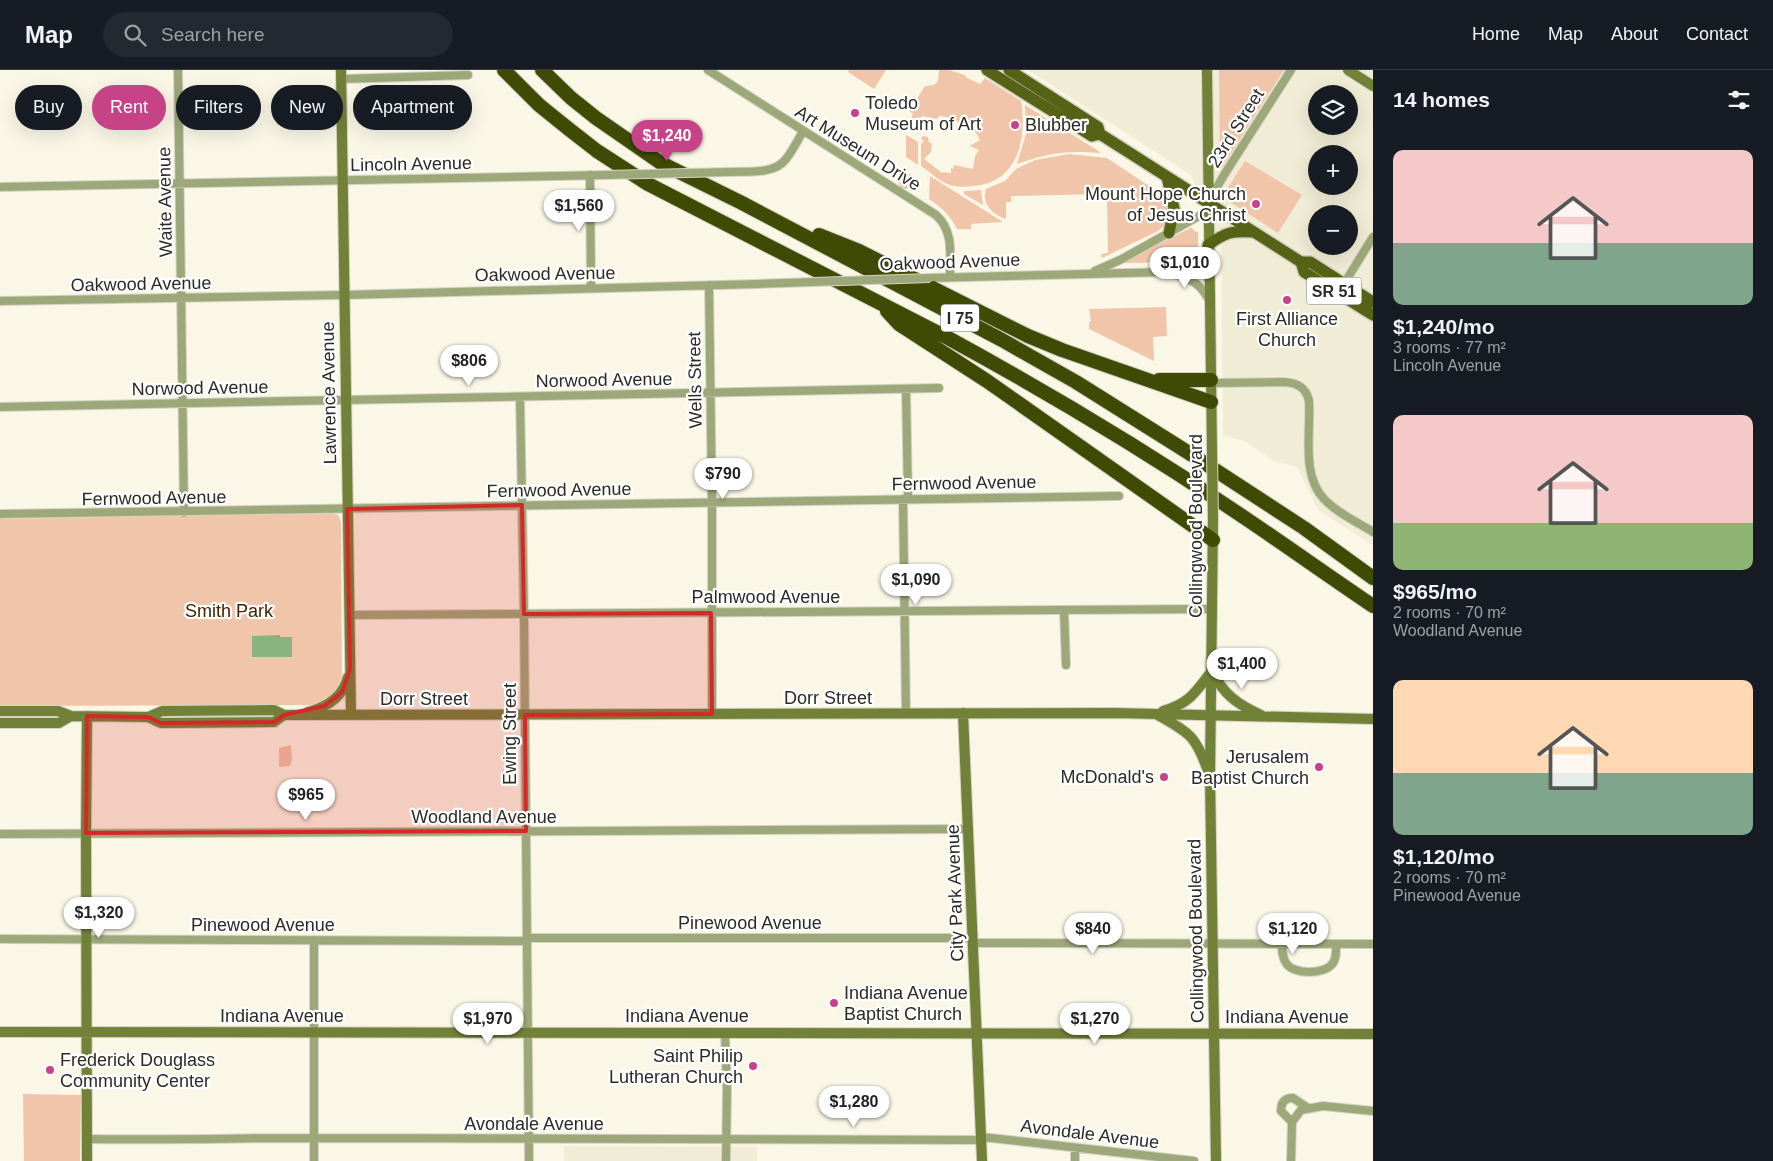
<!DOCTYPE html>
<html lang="en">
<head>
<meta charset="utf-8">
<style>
  body { margin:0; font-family:Arial,sans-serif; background:#242831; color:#f1f3f6; height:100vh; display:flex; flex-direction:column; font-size:19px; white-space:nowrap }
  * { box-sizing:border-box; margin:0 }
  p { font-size:16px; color:#9ea1a6 }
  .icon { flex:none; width:28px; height:28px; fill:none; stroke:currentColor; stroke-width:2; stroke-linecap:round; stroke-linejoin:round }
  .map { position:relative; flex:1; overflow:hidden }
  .details { display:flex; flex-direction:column; background:#171b24; width:400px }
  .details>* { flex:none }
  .top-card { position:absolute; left:15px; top:15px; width:475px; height:45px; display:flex; gap:10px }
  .buttons { position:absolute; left:1308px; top:15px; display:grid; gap:10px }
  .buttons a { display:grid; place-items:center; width:50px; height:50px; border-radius:50%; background:#171b24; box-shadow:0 5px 20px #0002; font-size:25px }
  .price { position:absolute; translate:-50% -42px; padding:0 11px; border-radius:18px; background:#fff; color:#222; font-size:16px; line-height:32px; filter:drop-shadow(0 1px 2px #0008) }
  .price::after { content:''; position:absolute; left:50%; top:30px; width:15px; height:11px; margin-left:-8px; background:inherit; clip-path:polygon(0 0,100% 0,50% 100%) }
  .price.active { background:#c74387; color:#fff }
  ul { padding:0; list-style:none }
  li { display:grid; align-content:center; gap:10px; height:265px; padding:0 20px }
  li span { display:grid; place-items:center; height:155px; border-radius:10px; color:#555 }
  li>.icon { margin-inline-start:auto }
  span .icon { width:90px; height:90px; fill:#fffc; stroke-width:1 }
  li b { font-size:21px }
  h2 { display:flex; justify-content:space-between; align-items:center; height:60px; padding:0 20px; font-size:21px }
  .pill { padding:0 18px; border-radius:22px; background:#171b24; box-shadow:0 5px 20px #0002; font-size:18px; line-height:45px }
  .pill.active { background:#c74387; color:#fff }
  header { display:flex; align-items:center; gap:30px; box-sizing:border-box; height:70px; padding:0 25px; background:#171b24; border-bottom:1px solid #363941 }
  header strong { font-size:24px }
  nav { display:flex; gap:28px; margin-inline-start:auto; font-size:18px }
  .search { width:350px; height:45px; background:#242831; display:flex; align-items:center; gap:12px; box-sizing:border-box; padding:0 18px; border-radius:28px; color:#9ea1a6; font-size:19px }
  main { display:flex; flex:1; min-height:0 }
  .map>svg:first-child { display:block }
  .built { fill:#f1ecd5; fill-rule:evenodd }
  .green { fill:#f0c5a9 }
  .water { fill:#89b480 }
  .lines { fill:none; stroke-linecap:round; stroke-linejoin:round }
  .street-casing { stroke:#d5d2c4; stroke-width:10 }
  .secondary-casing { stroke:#d5d2c4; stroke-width:12 }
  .primary-casing { stroke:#d5d2c4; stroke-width:14 }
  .highway-casing { stroke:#d5d2c4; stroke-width:16 }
  .street { stroke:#9ca879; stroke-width:8 }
  .secondary { stroke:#728138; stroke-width:10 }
  .primary { stroke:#566317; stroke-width:11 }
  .highway { stroke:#3f4a04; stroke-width:14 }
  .street-bridge-casing { stroke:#d5d2c4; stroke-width:10; stroke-linecap:butt }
  .secondary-bridge-casing { stroke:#d5d2c4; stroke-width:12; stroke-linecap:butt }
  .street-bridge { stroke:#9ca879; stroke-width:8 }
  .secondary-bridge { stroke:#728138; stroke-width:10 }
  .marked { fill:#d62828; fill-opacity:0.2; stroke:#d62828; stroke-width:4; stroke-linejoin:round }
  .poi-dot { fill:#c74387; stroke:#fff; stroke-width:2 }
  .labels { text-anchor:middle; stroke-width:4.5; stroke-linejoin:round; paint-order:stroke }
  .shield { fill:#fff; stroke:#6b6a66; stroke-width:1 }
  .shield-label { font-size:16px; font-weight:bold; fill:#2b2a24 }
  .poi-label { font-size:18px; fill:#2b2a24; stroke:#fff; text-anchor:start }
  .street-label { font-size:18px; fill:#2b2a24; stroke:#fff }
  .park-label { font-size:18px; fill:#442001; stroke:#fff }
</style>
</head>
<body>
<header>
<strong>Map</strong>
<div class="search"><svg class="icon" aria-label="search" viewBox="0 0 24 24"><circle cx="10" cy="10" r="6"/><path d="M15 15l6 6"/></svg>Search here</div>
<nav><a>Home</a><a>Map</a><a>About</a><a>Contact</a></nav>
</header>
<main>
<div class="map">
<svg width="1373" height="1091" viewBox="0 0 1373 1091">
  <rect width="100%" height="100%" fill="#faf7e7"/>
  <path class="built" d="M 1028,0 L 1373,0 L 1373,475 L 1318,440 L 1297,397 L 1274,391 L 1244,371 L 1223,365 L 1221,174 L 1191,105 ZM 1316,24 L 1349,24 L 1349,56 L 1316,56 ZM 1316,84 L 1349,84 L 1349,116 L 1316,116 ZM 1316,144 L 1349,144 L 1349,176 L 1316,176 Z
    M 564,1076 L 757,1077 L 757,1091 L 564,1091 Z"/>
  <path class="green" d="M 849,0 L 886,0 L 874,19 L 848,2 Z
    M 939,0 L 949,0 L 965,5 L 967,8 L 980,14 L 985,8 L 1021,31 C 1027,69 1018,113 973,116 C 966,117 957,117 950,115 C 940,112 930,102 921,96 L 921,74 L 924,71 L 921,69 L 923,66 L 928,67 L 929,73 L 932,73 L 931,82 L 924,89 L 942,103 L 943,102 L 951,103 L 951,98 L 953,99 L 954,95 L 973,99 L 975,86 L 979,80 L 970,76 L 980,70 L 971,54 L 958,61 L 956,58 L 960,54 L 953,48 L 939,46 L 937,49 L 922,46 L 922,55 L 911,48 L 913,44 L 909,41 L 925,16 L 934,15 L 938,11 Z
    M 1219,0 L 1284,0 L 1221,99 L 1220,98 Z
    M 1025,35 L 1100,82 L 1099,83 C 1068,80 1047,83 1017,94 L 1026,64 Z
    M 906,65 L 918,72 L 918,95 L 906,87 Z
    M 1069,84 L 1107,88 L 1152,118 L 1166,130 L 1169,136 L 1167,150 L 1164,156 L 1158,161 L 1102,188 L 1101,184 L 1108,183 L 1107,129 L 1100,129 L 1100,124 L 1011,126 L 1011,132 L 1006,132 L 1006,149 C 993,145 981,134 986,119 L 1005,111 L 1016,99 L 1035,90 Z
    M 1245,91 L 1302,125 L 1278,163 L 1224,128 L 1225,122 Z
    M898 111a8 8 0 1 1 16 0a8 8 0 1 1-16 0Z
    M 930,106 L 1003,152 L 971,154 L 971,159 L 957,159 C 950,145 942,138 929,129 Z
    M 981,120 L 983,135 L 964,124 L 964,121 L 966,121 Z
    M 1192,157 L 1194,161 L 1198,162 L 1198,192 L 1122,193 Z
    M 1166,237 L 1167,266 L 1153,267 L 1154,291 L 1089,259 L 1089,252 L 1091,251 L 1089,239 Z
    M 332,443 L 338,445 L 341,452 L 342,603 C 341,622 327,633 310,635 L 0,636 L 0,449 Z
    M 291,675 L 292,690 L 290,696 L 279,697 L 279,678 Z
    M 23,1024 L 81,1025 L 80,1091 L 24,1091 Z"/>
  <path class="water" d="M 280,565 L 280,567 L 292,567 L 292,587 L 252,587 L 252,566 Z"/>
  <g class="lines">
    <defs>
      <path id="street" d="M 178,0 L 184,443
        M 708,0 L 936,145 C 954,161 950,185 950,207
        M 341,9 L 468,5
        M 729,102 C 747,101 774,105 786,89 C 793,80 798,70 803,61
        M 590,105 L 591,218
        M 0,117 L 605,105
        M 1209,131 L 1224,105 L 1291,0
        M 1095,201 L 1120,190 L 1208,141
        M 1174,204 C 1192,210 1200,213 1209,230
        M 930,208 L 1209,201
        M 709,215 L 712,433 L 712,644
        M 1342,217 L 1373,167
        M 0,231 L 344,225 L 757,214
        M 1211,313 L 1284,312 C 1297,313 1306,317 1309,331 C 1311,362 1301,405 1324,429 C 1337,443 1357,452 1373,462
        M 906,319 L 908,429
        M 520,327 L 524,544 L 529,1091
        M 0,337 L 939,318
        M 903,429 L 906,644
        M 0,444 C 373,440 746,430 1119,426
        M 1064,540 L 1066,595
        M 349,545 L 1213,539
        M 0,764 L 969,759
        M 527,868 L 973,868
        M 0,869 L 527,871
        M 314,870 L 314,1091
        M 973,873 L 1373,874
        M 1282,873 C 1282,880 1282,887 1286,893 C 1293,905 1325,905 1333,893 C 1337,887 1336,880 1336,874
        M 725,963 L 727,1019 L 726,1091
        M 1292,1052 L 1281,1041 C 1281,1033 1284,1028 1293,1028 L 1308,1038
        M 982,1067 L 1194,1091
        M 86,1069 C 163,1070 239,1068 316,1068 C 538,1069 760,1070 982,1070
        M 1075,1091 L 1075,1078
        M 1291,1091 L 1292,1052 L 1301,1040 L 1323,1036 L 1373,1041"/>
      <path id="secondary" d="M 341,0 L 351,645
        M 1207,0 L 1212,381
        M 1348,0 L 1373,16
        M 1213,449 L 1210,706 L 1216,1091
        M 0,641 L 58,641 L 71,646 L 148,647 L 162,641 L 274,640 L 284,645 L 1115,643 L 1373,649
        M 1163,641 C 1191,633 1195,622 1212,601 C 1223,624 1238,635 1261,645
        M 308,642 C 327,637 343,627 348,607
        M 963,643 L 982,1091
        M 1156,644 C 1189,663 1195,664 1208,701
        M 148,647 L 161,653 L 274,652 L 284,645
        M 0,653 L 59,653 L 71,646
        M 0,962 L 1373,964
        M 87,1091 L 86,763 L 87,646"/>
      <path id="primary" d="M 987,0 L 1092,66 L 1100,64 L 1301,192 L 1310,192 L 1373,232
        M 1009,0 L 1098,57 L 1100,64
        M 1167,107 L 1174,138 L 1169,163
        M 1208,175 C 1226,162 1231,161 1253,162
        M 1301,192 L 1304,202 L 1373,245"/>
      <path id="highway" d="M 504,0 L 539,35 L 570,60 L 597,81 L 648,114 L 948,268 C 1049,323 1149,383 1245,448 C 1288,477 1330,507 1373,536
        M 542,0 L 571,28 L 596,48 L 661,93 L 742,133 L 1002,270 L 1076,312 L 1189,383 L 1304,458 L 1373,508
        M 819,165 L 859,181 L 1028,266 L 1062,280 L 1211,332
        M 887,241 L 899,254 L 987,311 L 1213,470
        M 1159,310 L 1211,310"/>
    </defs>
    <use href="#street" class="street-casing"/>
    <use href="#secondary" class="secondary-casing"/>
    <use href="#primary" class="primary-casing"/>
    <use href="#highway" class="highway-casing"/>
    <use href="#street" class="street"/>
    <use href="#secondary" class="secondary"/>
    <use href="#primary" class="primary"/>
    <use href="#highway" class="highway"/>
    <defs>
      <path id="street-bridge" d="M 605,105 L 729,102
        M 757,214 L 930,208"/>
      <path id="secondary-bridge" d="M 1212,381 L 1213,449"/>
    </defs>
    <use href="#street-bridge" class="street-bridge-casing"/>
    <use href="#secondary-bridge" class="secondary-bridge-casing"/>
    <use href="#street-bridge" class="street-bridge"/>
    <use href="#secondary-bridge" class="secondary-bridge"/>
  </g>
  <path class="marked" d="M 522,435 L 524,544 L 711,543 L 712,644 L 525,645 L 526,761 L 86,763 L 87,646 L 148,647 L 161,653 L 274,652 L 284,645 L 324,636 L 342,622 L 350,599 L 347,439 Z"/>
  <g class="poi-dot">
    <circle cx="855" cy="43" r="5"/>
    <circle cx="1015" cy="55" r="5"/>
    <circle cx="1256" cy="134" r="5"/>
    <circle cx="1287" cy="230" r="5"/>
    <circle cx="1319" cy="697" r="5"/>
    <circle cx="1164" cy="707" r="5"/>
    <circle cx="834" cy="933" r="5"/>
    <circle cx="753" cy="996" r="5"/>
    <circle cx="50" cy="1000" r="5"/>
  </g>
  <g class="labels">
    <g class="shield">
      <rect x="1306.5" y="207.5" width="55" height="27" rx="4"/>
      <rect x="941" y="234.5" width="38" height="27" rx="4"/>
    </g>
    <g class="shield-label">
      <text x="1334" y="227">SR 51</text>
      <text x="960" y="254">I 75</text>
    </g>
    <g class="poi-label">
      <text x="865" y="39">Toledo<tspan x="865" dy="21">Museum of Art</tspan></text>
      <text x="1025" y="61">Blubber</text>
      <text x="1246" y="130" text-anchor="end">Mount Hope Church<tspan x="1246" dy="21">of Jesus Christ</tspan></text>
      <text x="1287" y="255" text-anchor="middle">First Alliance<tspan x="1287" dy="21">Church</tspan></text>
      <text x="1309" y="693" text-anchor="end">Jerusalem<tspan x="1309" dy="21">Baptist Church</tspan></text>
      <text x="1154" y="713" text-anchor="end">McDonald's</text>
      <text x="844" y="929">Indiana Avenue<tspan x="844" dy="21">Baptist Church</tspan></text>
      <text x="743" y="992" text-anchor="end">Saint Philip<tspan x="743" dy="21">Lutheran Church</tspan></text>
      <text x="60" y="996">Frederick Douglass<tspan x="60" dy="21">Community Center</tspan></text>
    </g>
    <g class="street-label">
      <text transform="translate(1236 58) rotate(-58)" y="6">23rd Street</text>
      <text transform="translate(858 78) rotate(32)" y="6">Art Museum Drive</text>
      <text transform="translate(411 94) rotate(-1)" y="6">Lincoln Avenue</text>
      <text transform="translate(165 132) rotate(-91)" y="6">Waite Avenue</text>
      <text transform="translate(950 192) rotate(-2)" y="6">Oakwood Avenue</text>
      <text transform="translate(545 204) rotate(-1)" y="6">Oakwood Avenue</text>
      <text transform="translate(141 214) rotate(-1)" y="6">Oakwood Avenue</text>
      <text transform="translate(604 310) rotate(-1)" y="6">Norwood Avenue</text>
      <text transform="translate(695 310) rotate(-91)" y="6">Wells Street</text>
      <text transform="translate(200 318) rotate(-1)" y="6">Norwood Avenue</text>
      <text transform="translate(329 323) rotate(-91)" y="6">Lawrence Avenue</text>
      <text transform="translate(964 413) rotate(-1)" y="6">Fernwood Avenue</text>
      <text transform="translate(559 420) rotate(-1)" y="6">Fernwood Avenue</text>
      <text transform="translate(154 428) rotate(-1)" y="6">Fernwood Avenue</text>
      <text transform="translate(1196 456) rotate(-90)" y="6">Collingwood Boulevard</text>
      <text x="766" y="533">Palmwood Avenue</text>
      <text x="828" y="634">Dorr Street</text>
      <text x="424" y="635">Dorr Street</text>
      <text transform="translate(510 664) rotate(-90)" y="6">Ewing Street</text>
      <text x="484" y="753">Woodland Avenue</text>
      <text transform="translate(955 823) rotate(-92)" y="6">City Park Avenue</text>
      <text x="750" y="859">Pinewood Avenue</text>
      <text x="263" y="861">Pinewood Avenue</text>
      <text transform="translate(1196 861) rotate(-91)" y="6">Collingwood Boulevard</text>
      <text x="282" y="952">Indiana Avenue</text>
      <text x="687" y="952">Indiana Avenue</text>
      <text x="1287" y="953">Indiana Avenue</text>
      <text x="534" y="1060">Avondale Avenue</text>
      <text transform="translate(1090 1064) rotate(7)" y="6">Avondale Avenue</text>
    </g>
    <g class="park-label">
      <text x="229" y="547">Smith Park</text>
    </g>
  </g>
</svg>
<div class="buttons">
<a><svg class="icon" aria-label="layers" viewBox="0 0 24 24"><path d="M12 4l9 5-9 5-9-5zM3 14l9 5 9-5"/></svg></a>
<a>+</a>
<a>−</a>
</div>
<b class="price active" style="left:667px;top:92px">$1,240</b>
<b class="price" style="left:579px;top:162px">$1,560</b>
<b class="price" style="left:1185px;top:219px">$1,010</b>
<b class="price" style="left:469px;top:317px">$806</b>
<b class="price" style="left:723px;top:430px">$790</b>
<b class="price" style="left:916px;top:536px">$1,090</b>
<b class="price" style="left:1242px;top:620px">$1,400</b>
<b class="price" style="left:306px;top:751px">$965</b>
<b class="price" style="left:99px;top:869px">$1,320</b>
<b class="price" style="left:1093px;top:885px">$840</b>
<b class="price" style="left:1293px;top:885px">$1,120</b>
<b class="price" style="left:488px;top:975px">$1,970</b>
<b class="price" style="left:1095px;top:975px">$1,270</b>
<b class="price" style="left:854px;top:1058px">$1,280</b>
<div class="top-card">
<a class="pill">Buy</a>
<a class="pill active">Rent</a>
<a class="pill">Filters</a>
<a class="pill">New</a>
<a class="pill">Apartment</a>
</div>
</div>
<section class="details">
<h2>14 homes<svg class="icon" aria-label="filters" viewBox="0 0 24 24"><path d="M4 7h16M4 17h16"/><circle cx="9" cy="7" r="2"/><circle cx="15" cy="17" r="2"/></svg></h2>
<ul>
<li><span style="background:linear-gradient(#f6c9c9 60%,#7fa58c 0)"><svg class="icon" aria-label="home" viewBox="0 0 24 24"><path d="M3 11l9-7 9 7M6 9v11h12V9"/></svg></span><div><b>$1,240/mo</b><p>3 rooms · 77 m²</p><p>Lincoln Avenue</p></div></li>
<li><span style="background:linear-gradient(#f6c9c9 70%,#8fb573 0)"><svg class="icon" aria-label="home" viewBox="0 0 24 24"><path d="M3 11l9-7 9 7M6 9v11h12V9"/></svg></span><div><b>$965/mo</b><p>2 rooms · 70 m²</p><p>Woodland Avenue</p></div></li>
<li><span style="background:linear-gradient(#ffd9b3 60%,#7fa58c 0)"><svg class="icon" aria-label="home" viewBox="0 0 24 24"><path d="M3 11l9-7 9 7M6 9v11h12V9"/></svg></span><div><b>$1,120/mo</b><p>2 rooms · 70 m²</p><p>Pinewood Avenue</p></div></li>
</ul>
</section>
</main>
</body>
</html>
